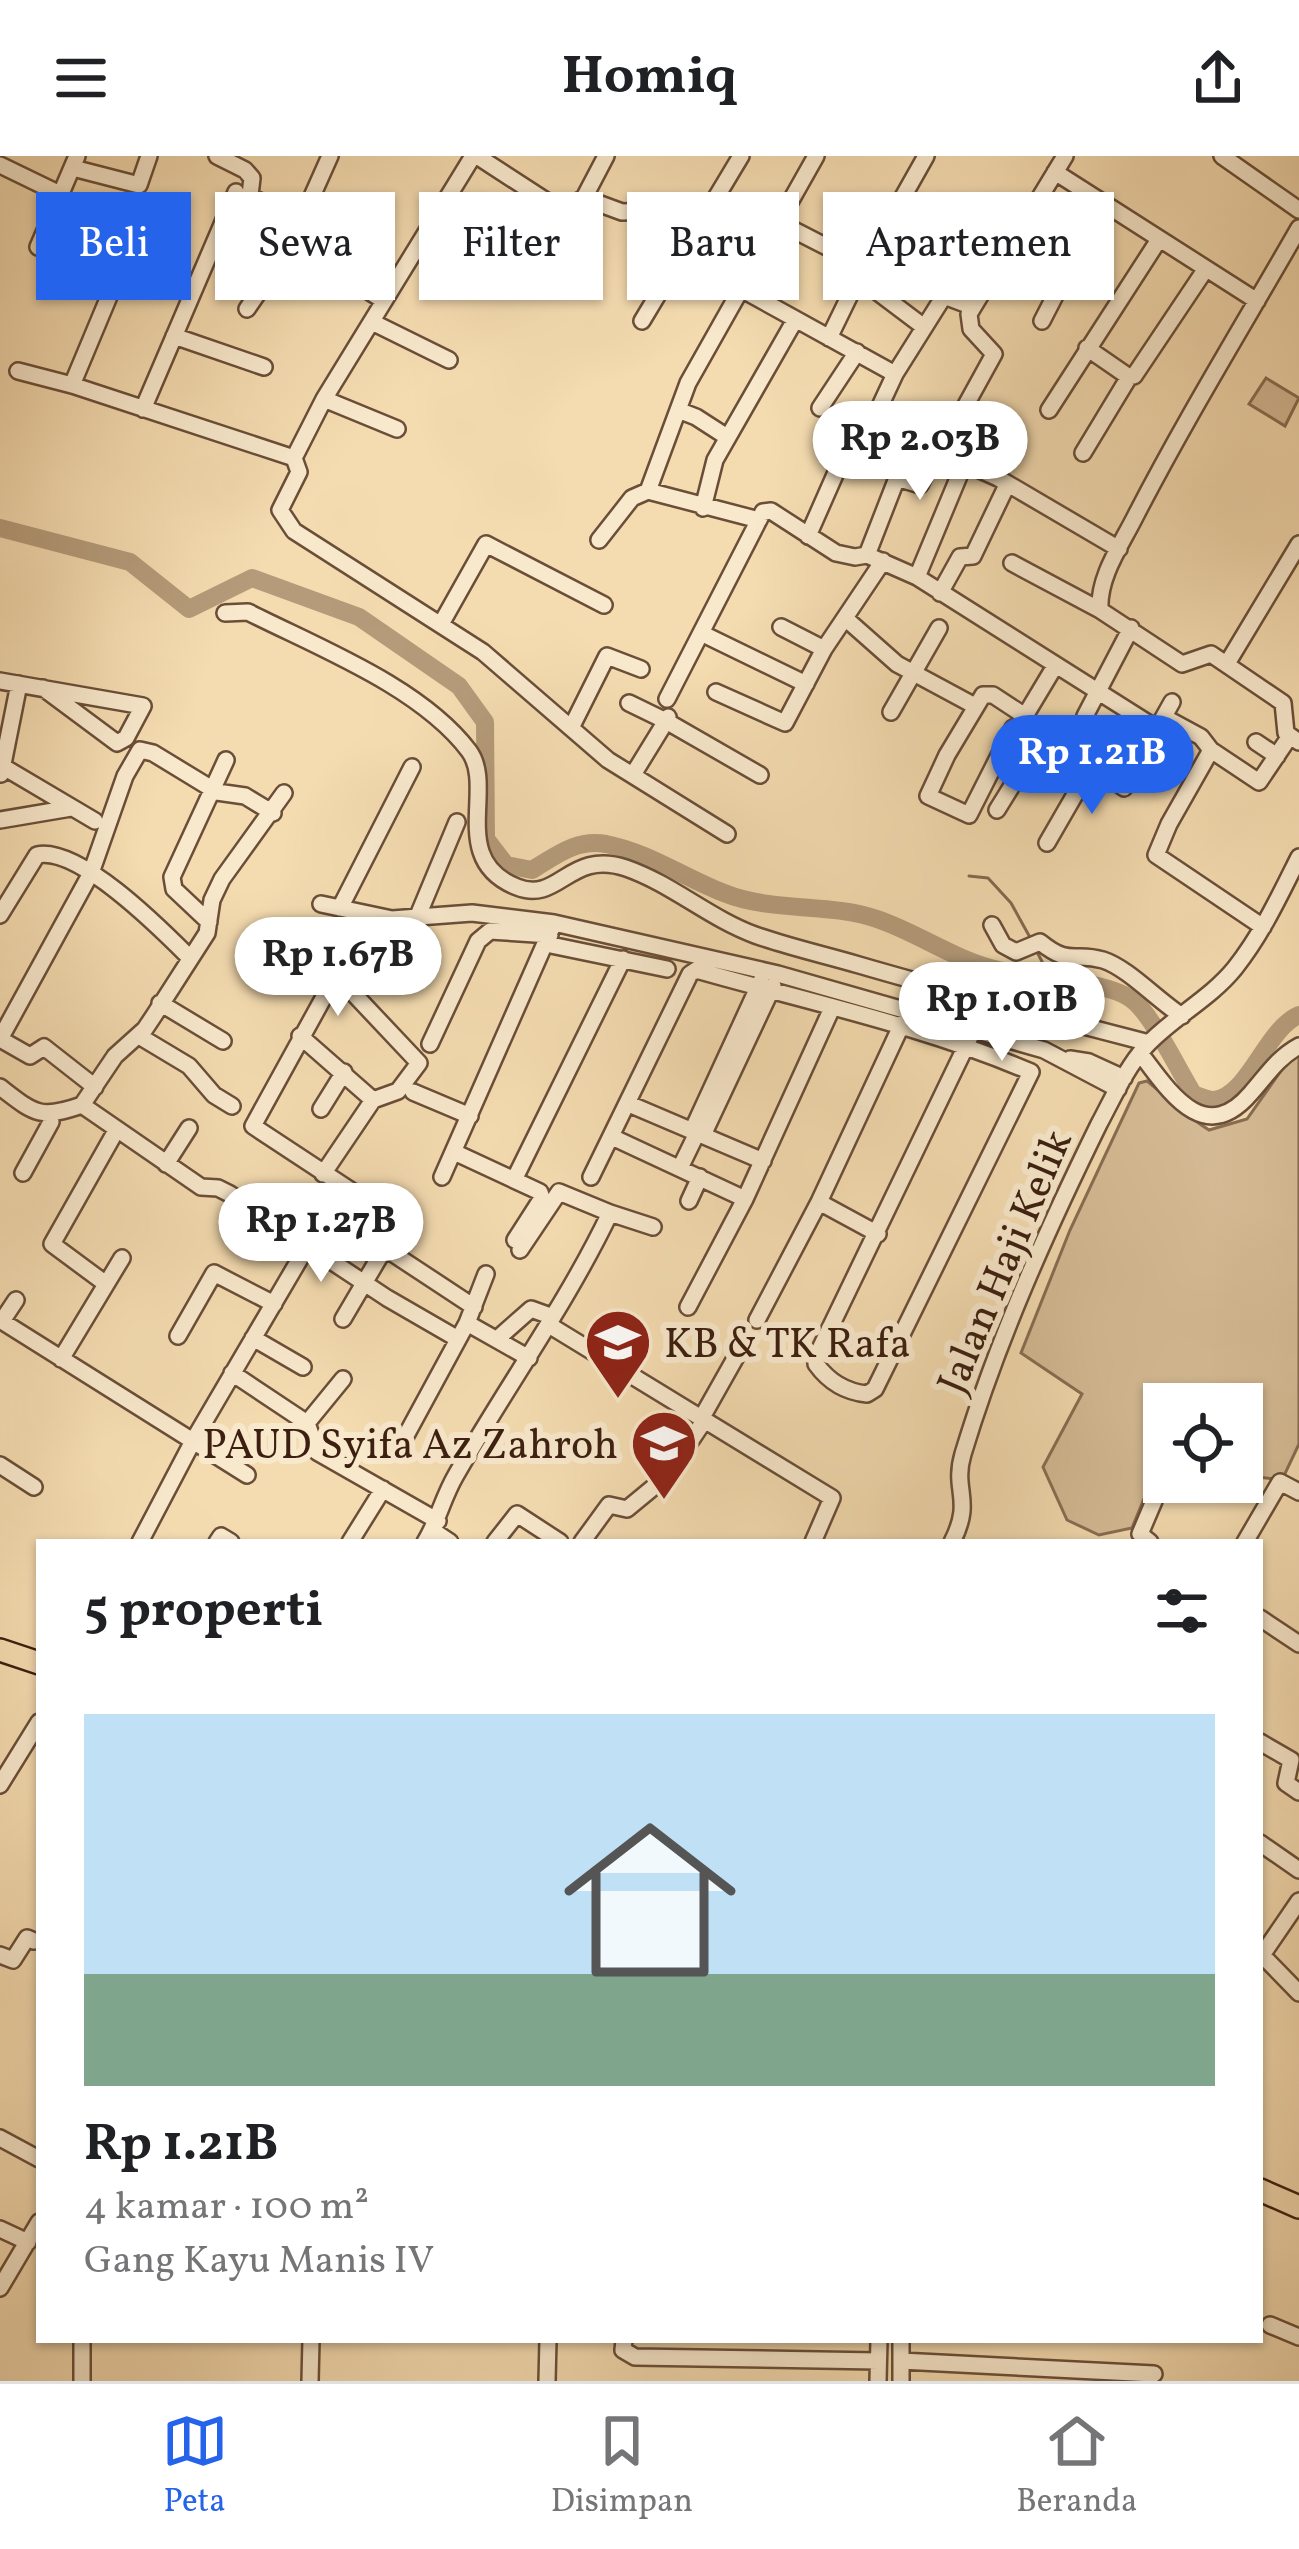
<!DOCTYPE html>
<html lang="id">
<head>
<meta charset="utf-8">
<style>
  body { margin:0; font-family:Vollkorn,serif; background:#f2f2f2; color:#202124; height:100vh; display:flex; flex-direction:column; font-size:45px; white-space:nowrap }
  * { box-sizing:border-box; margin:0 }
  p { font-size:39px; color:#757577 }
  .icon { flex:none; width:66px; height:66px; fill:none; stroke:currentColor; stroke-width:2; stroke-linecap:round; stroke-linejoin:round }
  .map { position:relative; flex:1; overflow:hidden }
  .panel { position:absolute; left:36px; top:1383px; width:1227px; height:804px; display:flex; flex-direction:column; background:#fff; border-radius:0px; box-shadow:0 3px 9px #0004 }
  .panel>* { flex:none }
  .guide { position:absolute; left:36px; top:36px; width:1227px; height:108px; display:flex; gap:24px }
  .controls { position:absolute; left:1143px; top:1227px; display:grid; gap:24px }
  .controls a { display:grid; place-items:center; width:120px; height:120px; border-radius:0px; background:#fff; box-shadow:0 3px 9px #0004; font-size:60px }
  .price { position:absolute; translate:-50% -102px; padding:0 27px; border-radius:42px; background:#fff; color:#222; font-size:39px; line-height:78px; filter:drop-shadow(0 3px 6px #0008) }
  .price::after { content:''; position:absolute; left:50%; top:72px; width:36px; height:27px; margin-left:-18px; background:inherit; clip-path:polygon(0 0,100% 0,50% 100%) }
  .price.current { background:#2563eb; color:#fff }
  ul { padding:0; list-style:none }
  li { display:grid; align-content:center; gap:24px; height:636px; padding:0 48px }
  li span { display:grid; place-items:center; height:372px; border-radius:0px; color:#555 }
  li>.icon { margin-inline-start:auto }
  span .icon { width:216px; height:216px; fill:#fffc; stroke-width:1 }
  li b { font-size:51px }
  h2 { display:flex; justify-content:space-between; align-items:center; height:144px; padding:0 48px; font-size:51px }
  .chip { padding:0 42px; border-radius:0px; background:#fff; box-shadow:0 3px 9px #0004; font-size:42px; line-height:108px }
  .chip.current { background:#2563eb; color:#fff }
  header { display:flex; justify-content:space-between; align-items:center; height:156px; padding:0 48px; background:#fff; font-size:54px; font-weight:700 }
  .tab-bar { display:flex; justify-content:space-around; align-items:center; height:168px; border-top:3px solid #e0e0e0; background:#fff; font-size:33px; color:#757577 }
  .tab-bar a { display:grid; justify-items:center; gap:6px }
  .tab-bar .current { color:#2563eb }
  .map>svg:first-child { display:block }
  .green { fill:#d5bb95; stroke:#886d52; stroke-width:3 }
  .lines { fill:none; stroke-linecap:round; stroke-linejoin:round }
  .stream { stroke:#856950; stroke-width:3 }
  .river { stroke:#b59b7a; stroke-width:18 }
  .minor-casing { stroke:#6a4e38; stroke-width:20 }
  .major-casing { stroke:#3c1f10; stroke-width:26 }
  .minor { stroke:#f8e8cc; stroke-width:15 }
  .major { stroke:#f4dbb0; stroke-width:21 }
  .labels { text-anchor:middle; stroke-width:12; stroke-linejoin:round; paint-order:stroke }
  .street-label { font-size:42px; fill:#3c1f10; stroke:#f8e8cc }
  .poi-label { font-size:42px; fill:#3c1f10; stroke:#f8e8cc; text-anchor:start }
</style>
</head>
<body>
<header><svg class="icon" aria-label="menu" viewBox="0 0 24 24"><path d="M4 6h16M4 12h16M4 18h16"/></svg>Homiq<svg class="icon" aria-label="share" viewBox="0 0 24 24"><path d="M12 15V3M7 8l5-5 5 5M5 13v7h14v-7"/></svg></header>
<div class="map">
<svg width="1299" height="2225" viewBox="0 0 1299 2225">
  <rect width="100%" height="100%" fill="#f4dbb0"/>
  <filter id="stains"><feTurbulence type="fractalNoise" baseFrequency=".00167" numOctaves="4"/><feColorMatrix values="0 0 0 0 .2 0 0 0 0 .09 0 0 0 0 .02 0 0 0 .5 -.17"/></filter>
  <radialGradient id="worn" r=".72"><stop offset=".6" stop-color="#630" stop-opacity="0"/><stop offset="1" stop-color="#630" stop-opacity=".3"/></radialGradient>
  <path class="green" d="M 1266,222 L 1299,242 L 1285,270 L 1249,248 Z
    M 1299,900 L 1299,1288 L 1282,1324 L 1242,1319 L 1242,1248 L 1164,1248 L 1164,1326 L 1184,1326 L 1181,1335 L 1150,1328 L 1132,1372 L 1099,1379 L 1067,1364 L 1043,1311 L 1082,1238 L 1021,1197 L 1070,1074 L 1139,927 L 1147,925 C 1168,942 1185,959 1209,974 L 1247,963 L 1290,902 Z"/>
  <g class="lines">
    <path class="stream" d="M 969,720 L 988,722 L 1011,747 L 1032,785
      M 1036,794 L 1049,819"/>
    <path class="river" d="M 0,372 L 130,406 L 189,453 L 252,422 L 359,461 L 459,530 L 485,566 L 486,683 L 506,709 L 532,714 C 557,699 576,683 606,688 C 648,696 685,722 724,737 C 774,757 828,746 877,763 C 921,778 957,806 1003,815 C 1034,821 1112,825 1135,846 C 1154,863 1179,915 1194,939 C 1201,940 1207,944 1214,944 C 1248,941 1266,873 1299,859"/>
    <defs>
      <path id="minor" d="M 217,0 L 245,14
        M 330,0 L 289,92 L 334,113 L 384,145
        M 477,0 L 557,52 L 572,49 L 584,42 L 622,56 L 649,55 L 695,71 L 753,110
        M 816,0 L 741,133 L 895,218 L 875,261 L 877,268 L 998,322 L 1119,393
        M 1222,0 L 1299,54
        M 0,9 L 62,39
        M 73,12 L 139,29 L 149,0
        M 245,14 L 252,22 L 250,39 L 298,71
        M 1055,16 L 1257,145
        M 584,42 L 606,0
        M 970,53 L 1012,85
        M 54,57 L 160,94
        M 780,67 L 864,110
        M 1299,72 C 1244,168 1186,262 1135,361 C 1121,389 1098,421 1100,454 L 1182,508 L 1211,498 L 1283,547 L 1286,577 L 1299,586
        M 38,91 L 77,0
        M 859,122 L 924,171
        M 247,153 L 289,92
        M 642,165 L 741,0
        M 1042,165 L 1062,126 L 1109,51
        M 372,166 L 449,204
        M 174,180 L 264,211
        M 829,182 L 864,110 L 926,0
        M 1087,192 L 1129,221
        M 18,215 L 72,229 L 294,302
        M 895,218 L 944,140 L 973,151
        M 72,229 L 123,107
        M 324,243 L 397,273
        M 820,252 L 857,196
        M 143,253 L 236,36
        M 678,254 L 696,261 L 727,281
        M 1049,254 L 1158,85
        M 1083,297 L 1129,221 L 1134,220 L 1205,114
        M 939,298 L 994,198 L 971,173 L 969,158 L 1065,0
        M 294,302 L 299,316 L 280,354 L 294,375 L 483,496 L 608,604 L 727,678
        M 294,302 L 324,243 L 473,0
        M 648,335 L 688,227 L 741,133
        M 648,335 L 759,364
        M 703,352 L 715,304 L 795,164
        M 808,380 L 845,296
        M 599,384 L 632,342 L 648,335
        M 867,399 L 897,322 L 920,329 L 936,297
        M 1012,407 L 1100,454
        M 917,421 L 1159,574
        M 940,437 L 960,401 L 973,400 L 1007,329
        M 225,457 L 248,456 C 317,491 421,531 469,595 C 496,631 448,704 517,731 C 559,748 569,693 626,712 C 672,728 709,762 755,779 C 789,791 825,799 859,809 C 955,837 1052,862 1149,887
        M 845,462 L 897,508 L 975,550
        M 441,468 L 486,388 L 604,449
        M 781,471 L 824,493
        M 701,477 L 806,528
        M 1228,506 L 1299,388
        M 0,525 L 143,550 L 126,582 L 117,587 L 43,532
        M 716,536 L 785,567 L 824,493 L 883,405
        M 667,543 L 763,356 L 771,355 L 836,397 L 855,401 L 867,399 L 917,421 L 964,308
        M 629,547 L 666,565 L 668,561
        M 891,556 L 939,472
        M 1025,560 L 993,539 L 983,539 L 947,599 L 928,640 L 969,659 L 1013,572 L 1019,570 L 1055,510
        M 1085,560 L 1131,472
        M 1164,561 L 1201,581 L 1211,594 L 1169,668 L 1156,699 L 1263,771
        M 1019,570 L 1092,609 L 1124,632 L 1172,546
        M 571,572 L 607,500 L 641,513
        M 1256,586 L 1277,600
        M 1211,594 L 1259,626 L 1290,580
        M 2,610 L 95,665
        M 634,617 L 666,565 L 760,619
        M 1,618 L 19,528
        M 997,654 L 1041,583
        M 0,664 L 71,652
        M 1047,687 L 1092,609
        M 321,748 L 392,763 L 472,757 L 554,767
        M 340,752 L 412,611
        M 0,759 L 37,699 C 79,690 161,773 190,802
        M 417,762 L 457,666
        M 209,766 L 174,733 L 172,721 L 226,604
        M 992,769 L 1003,789 L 1016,796 L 1040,786 C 1071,811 1073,795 1103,804 C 1128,812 1157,844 1182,860
        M 546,788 L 667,813
        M 160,847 L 223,885
        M 139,880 L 189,910 L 214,939 L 232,950
        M 300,880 L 373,944
        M 0,883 L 91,717 L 125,620 L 140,594 L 153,597 L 217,636 L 245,640 L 273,657
        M 0,883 L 30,900 L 44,891 L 95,931
        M 430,888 L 478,785 L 490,775 L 550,779
        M 1140,897 C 1169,935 1204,992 1251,937 C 1267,919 1277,902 1299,890
        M 1070,903 L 1089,906 L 1124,922
        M 0,931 C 34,957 39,964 82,949 L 201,1031 L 218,1032 L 230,1038 L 387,1142 L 458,1183
        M 413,936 L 470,960
        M 629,948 L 763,1005
        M 82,949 L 115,900 L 145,873 L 155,858 L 207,777 L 212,744 L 222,723 L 284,637
        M 321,953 L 344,916
        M 692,975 L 761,825
        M 703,979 L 773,830
        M 612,981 L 745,1043
        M 454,996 L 540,1036 L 542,1042 L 515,1084
        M 166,1008 L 189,972
        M 680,1012 L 697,977
        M 23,1017 L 51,966 L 50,959
        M 323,1018 L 373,944 L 398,935 L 419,907 L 336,819 L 253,970 L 385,1057
        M 442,1021 L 554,767 L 778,818 L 1044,894 L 1118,933
        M 591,1021 L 690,818 L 696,814 C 809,846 923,870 1031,916 L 875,1233 L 867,1238 C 846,1236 829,1226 816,1208 L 817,1199 L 966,890 L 973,874
        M 514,1024 L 623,803
        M 689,1045 L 700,1021
        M 819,1046 L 878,1078
        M 383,1091 L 474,1151
        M 520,1094 L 559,1036 L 610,1057
        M 106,1128 L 52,1088 L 117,973
        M 688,1151 L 745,1043 L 832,852
        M 343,1163 L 403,1061
        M 0,1164 L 247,1319
        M 757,1164 L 819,1046 L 902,868
        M 2,1165 L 16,1144
        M 467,1167 L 529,1202
        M 549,1169 L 832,1342 L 813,1386
        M 178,1180 L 214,1117 L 274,1148
        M 253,1182 L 303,1211
        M 497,1183 L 531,1153 L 553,1161
        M 61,1203 L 122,1102
        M 232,1217 L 307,1267 L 317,1296 L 438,1365
        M 701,1263 L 741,1192
        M 307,1267 L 343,1223
        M 403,1285 L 467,1167 L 486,1118
        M 0,1309 L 34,1331
        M 432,1374 L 450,1386
        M 140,1386 L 193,1285 L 342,1031
        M 217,1386 L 221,1380 L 231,1386
        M 350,1386 L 383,1333
        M 425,1386 C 438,1365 443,1341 456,1319 C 506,1231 566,1149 610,1057 L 653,1071
        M 495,1386 L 517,1358 L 560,1386
        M 582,1386 L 609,1349 L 627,1353 L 667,1320 L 704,1265
        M 952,1386 C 974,1343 952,1335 963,1298 C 997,1185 1047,1074 1099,968 C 1113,942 1126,912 1146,890 C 1173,861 1210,843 1235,812 C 1262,778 1280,739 1299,701
        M 1150,1386 L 1140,1378 L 1154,1345
        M 1245,1386 L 1280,1326 L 1299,1336
        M 1260,1462 L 1299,1488
        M 1260,1586 L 1291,1604 L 1286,1627 L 1299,1636
        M 0,1629 L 39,1566
        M 1260,1687 L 1299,1714
        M 0,1799 L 13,1804 L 27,1782 L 34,1785
        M 1262,1799 L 1299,1837
        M 1260,1802 L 1299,1745
        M 0,1982 L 39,2003
        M 0,2073 L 28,2086
        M 0,2132 L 39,2066
        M 1270,2169 L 1299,2181
        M 624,2184 L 623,2194 L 635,2201 L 878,2205
        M 82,2185 L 82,2225
        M 901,2205 L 1154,2218
        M 310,2225 L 311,2184
        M 547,2225 L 548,2184
        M 878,2225 L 879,2184
        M 901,2225 L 901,2184"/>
      <path id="major" d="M 0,1494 L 39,1507
        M 1260,2034 L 1299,2051"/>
    </defs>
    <use href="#minor" class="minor-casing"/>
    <use href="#major" class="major-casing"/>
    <use href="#minor" class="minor"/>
    <use href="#major" class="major"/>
  </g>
  <defs>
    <symbol id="school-pin" viewBox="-11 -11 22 30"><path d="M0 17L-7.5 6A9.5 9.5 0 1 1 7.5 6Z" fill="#8f2418" stroke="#f8e8cc"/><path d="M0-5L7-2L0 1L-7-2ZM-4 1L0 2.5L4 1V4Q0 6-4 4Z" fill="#fff"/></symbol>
  </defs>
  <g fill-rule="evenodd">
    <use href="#school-pin" x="580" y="1148" width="76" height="104"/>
    <use href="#school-pin" x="626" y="1249" width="76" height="104"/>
  </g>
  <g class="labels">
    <g class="street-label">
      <text transform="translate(1003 1105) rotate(-67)" y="15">Jalan Haji Kelik</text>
    </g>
    <g class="poi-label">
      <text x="664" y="1201">KB &amp; TK Rafa</text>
      <text x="618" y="1302" text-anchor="end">PAUD Syifa Az Zahroh</text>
    </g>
  </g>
  <rect width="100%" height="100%" filter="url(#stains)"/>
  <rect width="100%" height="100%" fill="url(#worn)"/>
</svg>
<div class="controls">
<a><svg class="icon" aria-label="locate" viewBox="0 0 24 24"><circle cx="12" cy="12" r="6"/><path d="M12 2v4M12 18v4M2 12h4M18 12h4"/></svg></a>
</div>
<b class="price" style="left:920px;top:347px">Rp 2.03B</b>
<b class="price current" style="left:1092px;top:661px">Rp 1.21B</b>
<b class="price" style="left:338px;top:863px">Rp 1.67B</b>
<b class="price" style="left:1002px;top:908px">Rp 1.01B</b>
<b class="price" style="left:321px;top:1129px">Rp 1.27B</b>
<div class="guide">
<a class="chip current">Beli</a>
<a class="chip">Sewa</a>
<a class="chip">Filter</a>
<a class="chip">Baru</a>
<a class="chip">Apartemen</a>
</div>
<section class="panel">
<h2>5 properti<svg class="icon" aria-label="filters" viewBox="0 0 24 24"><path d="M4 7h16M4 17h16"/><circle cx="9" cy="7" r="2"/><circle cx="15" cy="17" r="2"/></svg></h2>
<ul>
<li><span style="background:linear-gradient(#bfe0f5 70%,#7fa58c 0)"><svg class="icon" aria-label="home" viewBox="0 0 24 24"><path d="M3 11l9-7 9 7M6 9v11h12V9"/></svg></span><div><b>Rp 1.21B</b><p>4 kamar · 100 m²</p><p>Gang Kayu Manis IV</p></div></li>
</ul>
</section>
</div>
<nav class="tab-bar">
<a class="current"><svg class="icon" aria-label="map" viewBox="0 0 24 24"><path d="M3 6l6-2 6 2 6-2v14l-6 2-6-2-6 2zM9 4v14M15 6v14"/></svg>Peta</a>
<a><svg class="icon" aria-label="saved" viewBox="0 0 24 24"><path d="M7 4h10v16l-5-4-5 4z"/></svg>Disimpan</a>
<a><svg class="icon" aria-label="home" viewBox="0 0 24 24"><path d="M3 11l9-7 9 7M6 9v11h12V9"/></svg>Beranda</a>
</nav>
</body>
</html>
